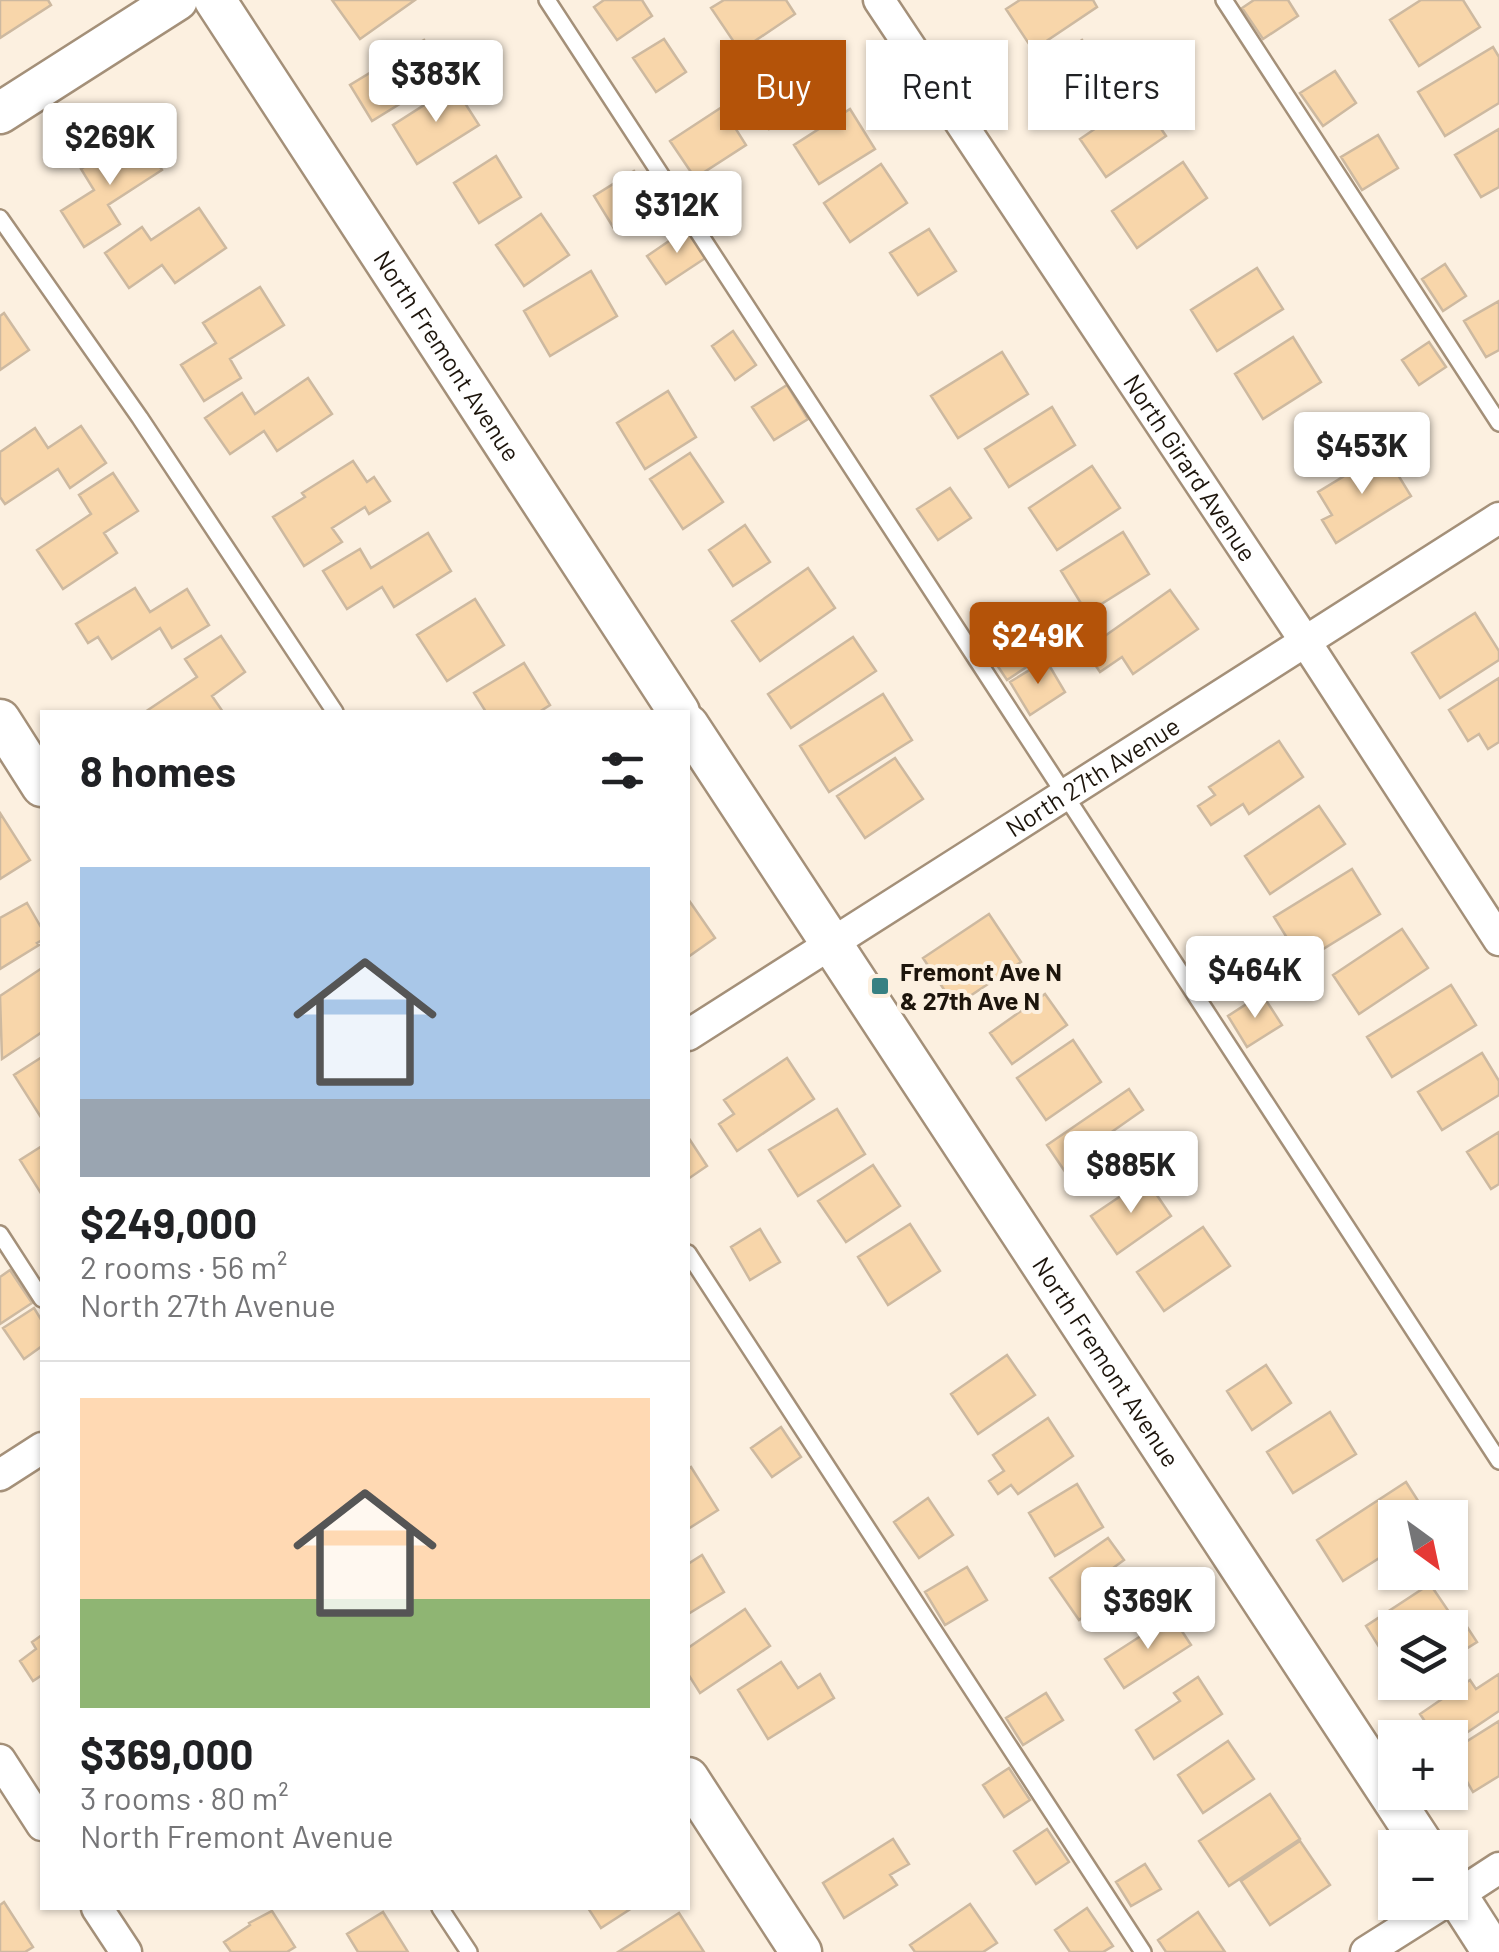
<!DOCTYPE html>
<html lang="en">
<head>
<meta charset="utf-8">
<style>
  body { margin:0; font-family:Barlow,sans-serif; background:#f2f2f2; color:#202124; height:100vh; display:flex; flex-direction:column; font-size:38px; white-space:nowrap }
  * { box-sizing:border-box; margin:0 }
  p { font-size:32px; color:#757577 }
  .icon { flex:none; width:55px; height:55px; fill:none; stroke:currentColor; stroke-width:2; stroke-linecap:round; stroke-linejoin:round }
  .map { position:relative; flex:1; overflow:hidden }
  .panel { position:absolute; left:40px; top:710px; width:650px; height:1200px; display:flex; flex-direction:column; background:#fff; border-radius:0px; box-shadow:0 2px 8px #0004 }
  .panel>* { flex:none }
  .guide { position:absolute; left:720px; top:40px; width:628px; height:90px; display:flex; gap:20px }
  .needle { width:65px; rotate:147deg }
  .controls { position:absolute; left:1378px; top:1500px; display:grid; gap:20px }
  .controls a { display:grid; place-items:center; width:90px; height:90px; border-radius:0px; background:#fff; box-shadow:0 2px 8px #0004; font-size:50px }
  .price { position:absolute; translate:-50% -85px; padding:0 22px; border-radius:10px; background:#fff; color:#222; font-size:32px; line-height:65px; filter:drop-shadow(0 2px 5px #0008) }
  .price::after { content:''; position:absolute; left:50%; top:60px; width:30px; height:22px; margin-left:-15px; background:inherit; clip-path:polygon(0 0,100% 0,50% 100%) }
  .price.current { background:#b45309; color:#fff }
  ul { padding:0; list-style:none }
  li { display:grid; align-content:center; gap:20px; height:530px; padding:0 40px }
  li+li { border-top:2px solid #e0e0e0 }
  li span { display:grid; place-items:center; height:310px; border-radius:0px; color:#555 }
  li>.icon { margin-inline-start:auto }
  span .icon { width:180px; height:180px; fill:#fffc; stroke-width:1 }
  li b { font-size:42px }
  h2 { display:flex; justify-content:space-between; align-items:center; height:120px; padding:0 40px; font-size:42px }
  .chip { padding:0 35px; border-radius:0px; background:#fff; box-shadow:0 2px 8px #0004; font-size:35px; line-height:90px }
  .chip.current { background:#b45309; color:#fff }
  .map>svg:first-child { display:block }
  .building { fill:#f8d6aa; stroke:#cdb9a0; stroke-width:2.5 }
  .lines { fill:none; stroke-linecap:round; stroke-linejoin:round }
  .service-casing { stroke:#a49079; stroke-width:20 }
  .minor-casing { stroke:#a49079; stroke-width:35 }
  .tertiary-casing { stroke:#a49079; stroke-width:45 }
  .service { stroke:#fff; stroke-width:15 }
  .minor { stroke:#fff; stroke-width:30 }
  .tertiary { stroke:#fff; stroke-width:40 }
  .poi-dot { fill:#378082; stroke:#fcf0e0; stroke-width:4 }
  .labels { text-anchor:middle; stroke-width:8; stroke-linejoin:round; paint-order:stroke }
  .street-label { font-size:25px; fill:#1d150c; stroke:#fcf0e0 }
  .poi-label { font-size:25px; font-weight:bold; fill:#1d150c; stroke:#fcf0e0; text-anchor:start }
</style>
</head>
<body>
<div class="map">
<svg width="1499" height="1952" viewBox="0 0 1499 1952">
  <rect width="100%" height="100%" fill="#fcf0e0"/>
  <path class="building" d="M 0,0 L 48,0 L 51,5 L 0,38 Z
    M 332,0 L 415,0 L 360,39 Z
    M 604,0 L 642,0 L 652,16 L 617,40 L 594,7 Z
    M 724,0 L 786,0 L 795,14 L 740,51 L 711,8 Z
    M 1020,0 L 1093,0 L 1097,7 L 1033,50 L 1006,9 Z
    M 1254,0 L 1288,0 L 1298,16 L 1263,39 L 1242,8 Z
    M 1421,0 L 1463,0 L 1480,27 L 1419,66 L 1390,20 Z
    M 664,39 L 686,72 L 656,92 L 633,58 Z
    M 424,40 L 445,76 L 372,121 L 350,85 Z
    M 1082,40 L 1110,80 L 1057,116 L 1030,76 Z
    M 810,43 L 836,83 L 769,129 L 742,89 Z
    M 1493,47 L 1499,57 L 1499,103 L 1445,136 L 1418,92 Z
    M 1335,71 L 1356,103 L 1323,126 L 1300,93 Z
    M 454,86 L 479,125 L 417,164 L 393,125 Z
    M 1140,98 L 1166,136 L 1106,177 L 1080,139 Z
    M 722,107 L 746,145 L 695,178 L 670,141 Z
    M 850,109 L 875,149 L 819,184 L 794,145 Z
    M 1499,129 L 1499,187 L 1481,197 L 1455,155 Z
    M 138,133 L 162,170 L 108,205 L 120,224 L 84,247 L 61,211 L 94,190 L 81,169 Z
    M 1378,135 L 1398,168 L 1362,190 L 1341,157 Z
    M 496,156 L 521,197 L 479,223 L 454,183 Z
    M 1183,162 L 1207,198 L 1137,248 L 1112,211 Z
    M 881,164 L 907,203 L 850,242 L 824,203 Z
    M 634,171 L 654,203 L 613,227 L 594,196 Z
    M 199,208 L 226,248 L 175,283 L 162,265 L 129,288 L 105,253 L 142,227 L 151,240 Z
    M 541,214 L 569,255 L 524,286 L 496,245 Z
    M 688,228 L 707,257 L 666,284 L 647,256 Z
    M 929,229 L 956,271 L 918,295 L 890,253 Z
    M 1445,264 L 1466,296 L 1443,311 L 1422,279 Z
    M 1257,268 L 1283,309 L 1217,351 L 1191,310 Z
    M 591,271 L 617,316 L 550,356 L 524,311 Z
    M 260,287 L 284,325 L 230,359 L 241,378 L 204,401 L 181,365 L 216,343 L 203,323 Z
    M 1499,301 L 1499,350 L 1486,357 L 1464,321 Z
    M 4,313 L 29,350 L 0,370 L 0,316 Z
    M 733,331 L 756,365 L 735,380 L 712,346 Z
    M 1293,337 L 1321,382 L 1263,419 L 1235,374 Z
    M 1429,342 L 1446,367 L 1419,385 L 1402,360 Z
    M 1002,352 L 1028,394 L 958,438 L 931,396 Z
    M 308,378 L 332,414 L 277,451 L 264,431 L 230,454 L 205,418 L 242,393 L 255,414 Z
    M 787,385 L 808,419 L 774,440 L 752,407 Z
    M 668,391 L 696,437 L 645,469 L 617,423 Z
    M 1052,407 L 1075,445 L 1009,487 L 985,449 Z
    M 81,426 L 106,463 L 70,488 L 58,469 L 5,504 L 0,497 L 0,452 L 35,428 L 48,448 Z
    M 1384,452 L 1411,496 L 1336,543 L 1322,520 L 1332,515 L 1318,492 Z
    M 690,453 L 723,502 L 683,529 L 650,479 Z
    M 353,461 L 367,482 L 374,477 L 390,501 L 369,514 L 365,507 L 332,528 L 342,542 L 304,566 L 273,517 L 305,497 L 302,493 Z
    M 1092,466 L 1120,508 L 1057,550 L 1029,508 Z
    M 113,473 L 138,511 L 104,533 L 117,553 L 63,589 L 37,550 L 91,514 L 79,495 Z
    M 950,488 L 971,518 L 938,540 L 917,509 Z
    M 745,525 L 770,562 L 733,586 L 709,550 Z
    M 1123,532 L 1149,574 L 1087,613 L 1061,571 Z
    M 428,533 L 451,571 L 394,607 L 382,587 L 347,609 L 323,571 L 360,549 L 371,568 Z
    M 808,568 L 835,608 L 760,661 L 732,621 Z
    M 135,588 L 150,612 L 187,589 L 209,625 L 172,648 L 160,628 L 112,659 L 98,637 L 88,643 L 76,624 Z
    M 1170,590 L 1198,629 L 1133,674 L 1122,657 L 1100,672 L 1085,650 Z
    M 475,599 L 504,645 L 447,681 L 417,635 Z
    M 1475,613 L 1499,651 L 1499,660 L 1440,698 L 1412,653 Z
    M 1022,627 L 1043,656 L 1007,680 L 987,650 Z
    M 221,636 L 245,672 L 212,696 L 223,712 L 145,712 L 197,677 L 185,659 Z
    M 853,637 L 876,671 L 791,728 L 768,694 Z
    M 1046,660 L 1065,692 L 1030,715 L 1010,682 Z
    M 524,663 L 550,705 L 539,712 L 486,712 L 474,693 Z
    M 1499,678 L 1499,742 L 1488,749 L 1479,734 L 1468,741 L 1449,710 Z
    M 883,694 L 912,740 L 829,792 L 800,746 Z
    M 1279,741 L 1303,777 L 1249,814 L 1243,804 L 1211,825 L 1198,806 L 1215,795 L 1209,787 Z
    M 895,758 L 923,799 L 865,838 L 837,796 Z
    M 1319,806 L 1345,844 L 1270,894 L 1245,856 Z
    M 0,813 L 30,860 L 0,879 Z
    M 1352,869 L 1380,914 L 1302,962 L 1274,917 Z
    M 688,899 L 715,938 L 688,957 Z
    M 27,903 L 42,929 L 42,940 L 37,943 L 39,945 L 0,969 L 0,918 Z
    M 989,914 L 1021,962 L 955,1006 L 923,958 Z
    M 1402,929 L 1428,968 L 1359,1014 L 1333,975 Z
    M 42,968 L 42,1032 L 2,1059 L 0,996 Z
    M 1451,985 L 1476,1025 L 1392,1077 L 1367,1037 Z
    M 1045,994 L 1067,1025 L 1012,1064 L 990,1033 Z
    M 1262,994 L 1282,1025 L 1247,1047 L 1228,1016 Z
    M 1073,1040 L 1101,1082 L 1046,1120 L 1017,1078 Z
    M 1482,1053 L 1499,1081 L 1499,1095 L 1442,1130 L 1418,1092 Z
    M 42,1057 L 42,1119 L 14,1075 Z
    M 787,1058 L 814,1099 L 737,1151 L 719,1124 L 734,1114 L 724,1100 Z
    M 1129,1089 L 1143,1110 L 1113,1131 L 1126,1149 L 1074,1185 L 1047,1145 Z
    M 837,1109 L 865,1154 L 798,1196 L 769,1150 Z
    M 1499,1132 L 1499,1184 L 1491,1189 L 1467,1152 Z
    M 688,1137 L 707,1166 L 688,1179 Z
    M 42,1146 L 42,1195 L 20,1160 Z
    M 873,1165 L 900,1206 L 846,1242 L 818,1201 Z
    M 1146,1179 L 1171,1216 L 1117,1254 L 1091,1216 Z
    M 910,1224 L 940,1271 L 888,1305 L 858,1257 Z
    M 1203,1227 L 1230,1266 L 1164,1311 L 1137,1272 Z
    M 760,1229 L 780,1262 L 750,1280 L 731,1247 Z
    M 10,1270 L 32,1303 L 0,1324 L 0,1277 Z
    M 34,1308 L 42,1321 L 42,1346 L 24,1359 L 3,1328 Z
    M 1007,1355 L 1035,1395 L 978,1434 L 951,1394 Z
    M 1266,1365 L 1291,1403 L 1252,1430 L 1227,1391 Z
    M 1330,1412 L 1356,1454 L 1293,1493 L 1267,1452 Z
    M 1048,1418 L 1073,1456 L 1018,1494 L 1011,1485 L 998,1494 L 989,1481 L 1004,1471 L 993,1455 Z
    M 781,1427 L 801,1457 L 772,1477 L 751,1448 Z
    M 691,1467 L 718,1510 L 688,1529 L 688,1469 Z
    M 1406,1482 L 1429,1518 L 1395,1518 L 1395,1548 L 1343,1581 L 1317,1540 Z
    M 1077,1484 L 1103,1527 L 1055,1556 L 1029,1513 Z
    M 928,1498 L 953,1535 L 919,1558 L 894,1522 Z
    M 1108,1538 L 1124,1560 L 1113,1568 L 1127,1588 L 1079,1620 L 1050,1578 Z
    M 702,1555 L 724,1592 L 688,1614 L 688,1564 Z
    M 967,1567 L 987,1600 L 945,1625 L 925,1592 Z
    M 1430,1584 L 1449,1612 L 1425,1628 L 1395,1628 L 1395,1647 L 1384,1655 L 1366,1626 Z
    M 745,1609 L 770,1646 L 700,1693 L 688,1674 L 688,1648 Z
    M 1458,1613 L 1477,1642 L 1450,1659 L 1450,1628 L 1435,1628 Z
    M 1172,1616 L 1191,1645 L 1124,1688 L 1105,1659 Z
    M 42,1635 L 42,1675 L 33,1681 L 20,1661 L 36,1649 L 32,1642 Z
    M 781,1662 L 798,1688 L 820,1674 L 834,1698 L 768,1739 L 738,1690 Z
    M 1499,1674 L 1499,1711 L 1450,1744 L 1450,1738 L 1436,1738 L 1420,1714 L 1470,1680 L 1476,1689 Z
    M 1198,1677 L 1222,1714 L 1154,1759 L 1136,1730 L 1180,1701 L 1174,1693 Z
    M 1046,1693 L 1063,1720 L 1023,1745 L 1006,1718 Z
    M 1499,1721 L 1499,1776 L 1473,1792 L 1450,1752 Z
    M 1228,1741 L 1254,1779 L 1203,1813 L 1178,1775 Z
    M 1009,1768 L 1030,1800 L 1004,1817 L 983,1785 Z
    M 1270,1794 L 1300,1839 L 1229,1886 L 1199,1841 Z
    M 1047,1829 L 1069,1862 L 1036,1884 L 1014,1851 Z
    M 893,1839 L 909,1864 L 890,1875 L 897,1885 L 844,1918 L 823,1883 Z
    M 1300,1841 L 1330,1885 L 1270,1925 L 1241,1881 Z
    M 1145,1864 L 1161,1889 L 1131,1906 L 1116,1882 Z
    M 4,1902 L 33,1947 L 25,1952 L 0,1952 L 0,1905 Z
    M 970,1904 L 997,1943 L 983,1952 L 915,1952 L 910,1945 Z
    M 588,1908 L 632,1908 L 601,1928 Z
    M 1087,1908 L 1113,1946 L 1103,1952 L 1070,1952 L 1055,1930 Z
    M 272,1911 L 295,1947 L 287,1952 L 231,1952 L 224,1942 L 250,1925 L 249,1923 Z
    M 383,1912 L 408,1952 L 358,1952 L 347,1934 Z
    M 1198,1912 L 1225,1952 L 1166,1952 L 1158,1940 Z
    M 679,1913 L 704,1952 L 618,1952 Z"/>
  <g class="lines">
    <defs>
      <path id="service" d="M 547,0 L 1499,1461
        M 1224,0 L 1499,423
        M 0,218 L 140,418 L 335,712
        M 0,1234 L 42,1299
        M 688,1253 L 1143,1952
        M 440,1908 L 469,1952"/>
      <g id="minor">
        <path id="s1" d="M 879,0 L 1305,641 L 1499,940"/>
        <path id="s2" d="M 688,1035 L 1499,518"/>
        <path d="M 0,1475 L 42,1448"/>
        <path d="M 0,1760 L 42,1825"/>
        <path d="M 1450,1900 L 1499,1868"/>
        <path d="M 97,1908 L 126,1952"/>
        <path d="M 1366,1952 L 1445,1902"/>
      </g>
      <g id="tertiary">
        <path id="s3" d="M 215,0 L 679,712"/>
        <path d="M 0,113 L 177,0"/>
        <path d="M 0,720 L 42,786"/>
        <path id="s4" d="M 688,725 L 1425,1848"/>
        <path d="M 688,1778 L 801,1952"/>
        <path d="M 1450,1885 L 1493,1952"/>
      </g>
    </defs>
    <use href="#service" class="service-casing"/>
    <use href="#minor" class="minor-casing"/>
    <use href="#tertiary" class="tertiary-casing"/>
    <use href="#service" class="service"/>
    <use href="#minor" class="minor"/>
    <use href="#tertiary" class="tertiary"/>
  </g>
  <rect class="poi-dot" x="870" y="976" width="20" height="20" rx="5"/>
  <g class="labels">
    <g class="street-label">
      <text dy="9" stroke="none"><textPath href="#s3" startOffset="425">North Fremont Avenue</textPath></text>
      <text dy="9" stroke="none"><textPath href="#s1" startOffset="562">North Girard Avenue</textPath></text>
      <text dy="9" stroke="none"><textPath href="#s2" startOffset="480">North 27th Avenue</textPath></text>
      <text dy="9" stroke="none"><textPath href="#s4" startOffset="762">North Fremont Avenue</textPath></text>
    </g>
    <g class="poi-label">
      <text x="900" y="981">Fremont Ave N<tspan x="900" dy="29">&amp; 27th Ave N</tspan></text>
    </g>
  </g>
</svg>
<div class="controls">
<a><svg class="needle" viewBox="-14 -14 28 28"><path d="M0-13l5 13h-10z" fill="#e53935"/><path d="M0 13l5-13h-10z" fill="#757577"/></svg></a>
<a><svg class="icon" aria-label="layers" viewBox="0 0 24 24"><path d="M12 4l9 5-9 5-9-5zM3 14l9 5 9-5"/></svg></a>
<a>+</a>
<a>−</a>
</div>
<b class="price" style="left:436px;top:125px">$383K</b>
<b class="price" style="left:110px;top:188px">$269K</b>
<b class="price" style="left:677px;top:256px">$312K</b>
<b class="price" style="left:1362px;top:497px">$453K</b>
<b class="price current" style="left:1038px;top:687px">$249K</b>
<b class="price" style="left:1255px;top:1021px">$464K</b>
<b class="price" style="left:1131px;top:1216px">$885K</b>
<b class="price" style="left:1148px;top:1652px">$369K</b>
<div class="guide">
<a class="chip current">Buy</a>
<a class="chip">Rent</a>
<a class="chip">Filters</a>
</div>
<section class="panel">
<h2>8 homes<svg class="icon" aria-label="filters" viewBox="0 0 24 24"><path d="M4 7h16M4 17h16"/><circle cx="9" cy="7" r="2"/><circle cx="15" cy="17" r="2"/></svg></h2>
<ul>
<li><span style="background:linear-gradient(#a9c7e8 75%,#9aa5b1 0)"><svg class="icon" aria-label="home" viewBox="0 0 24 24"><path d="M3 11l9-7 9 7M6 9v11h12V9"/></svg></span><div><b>$249,000</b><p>2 rooms · 56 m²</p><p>North 27th Avenue</p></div></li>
<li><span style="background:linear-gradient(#ffd9b3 65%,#8fb573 0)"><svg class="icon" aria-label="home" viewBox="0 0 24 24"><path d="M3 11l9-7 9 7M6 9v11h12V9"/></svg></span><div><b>$369,000</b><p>3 rooms · 80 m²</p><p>North Fremont Avenue</p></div></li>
</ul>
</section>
</div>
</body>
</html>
